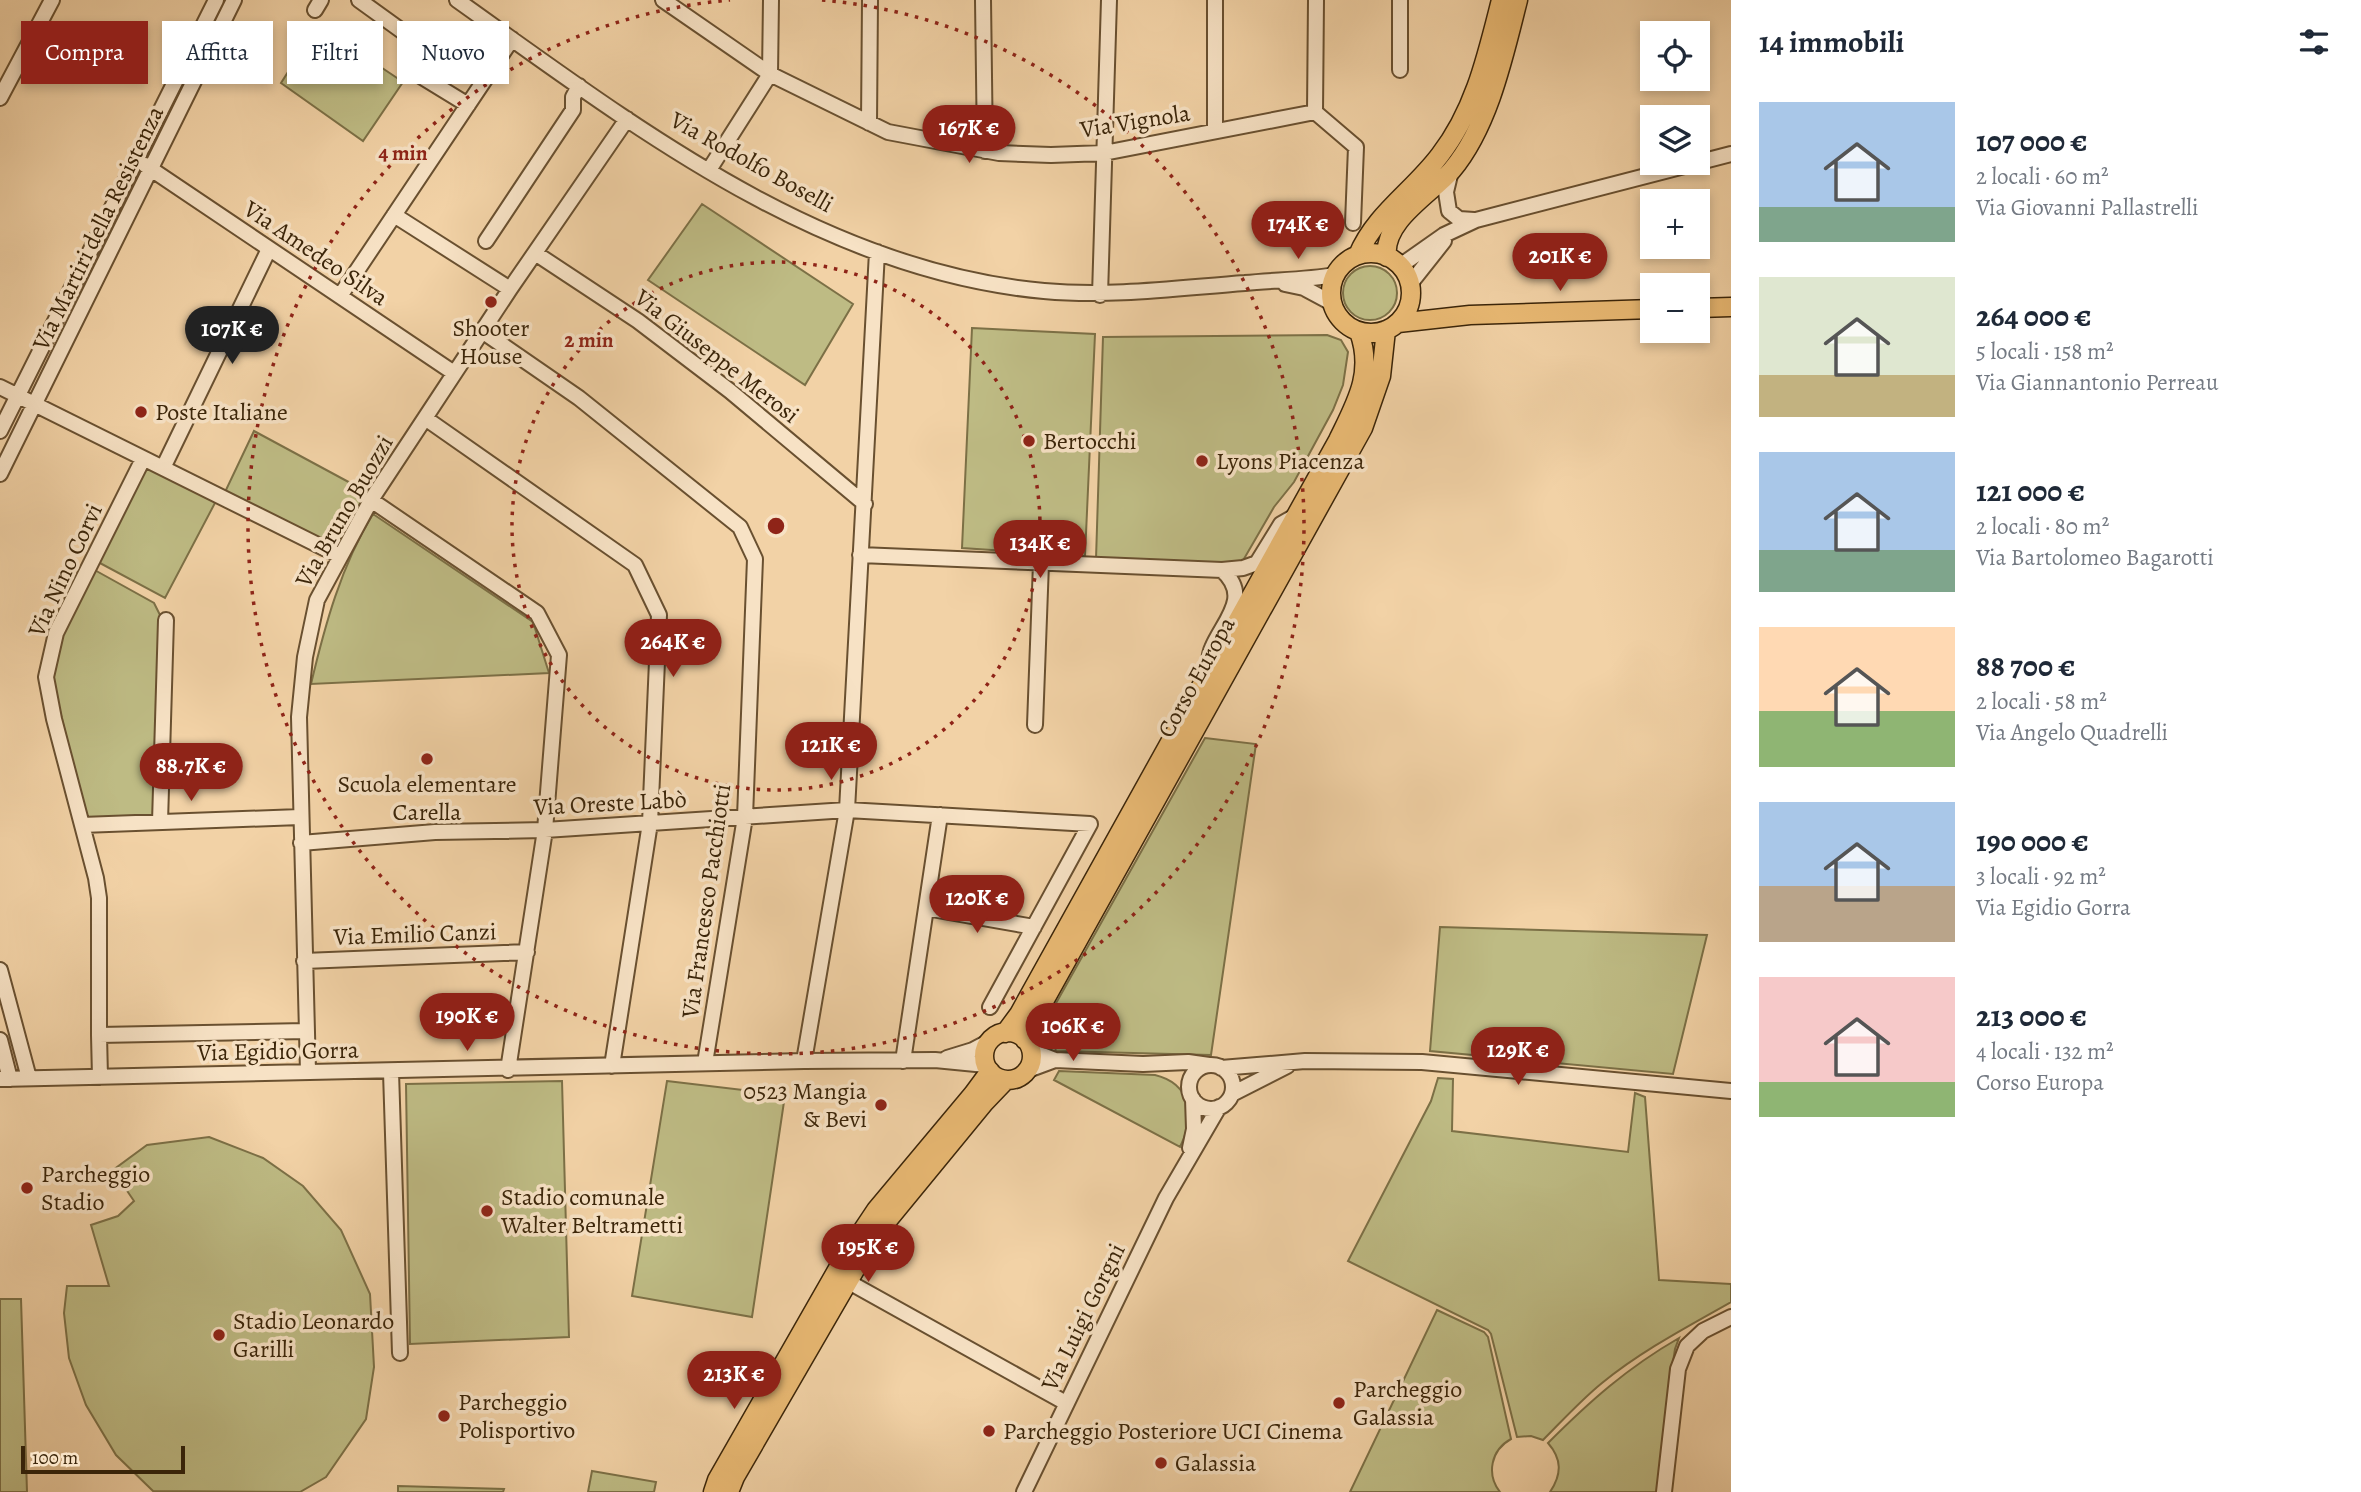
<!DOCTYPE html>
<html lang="it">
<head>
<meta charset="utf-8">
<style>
  body { margin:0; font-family:Alegreya,serif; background:#f6f6f7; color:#1f2937; height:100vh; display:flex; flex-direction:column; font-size:26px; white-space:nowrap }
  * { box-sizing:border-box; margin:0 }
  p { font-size:23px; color:#747a83 }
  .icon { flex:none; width:38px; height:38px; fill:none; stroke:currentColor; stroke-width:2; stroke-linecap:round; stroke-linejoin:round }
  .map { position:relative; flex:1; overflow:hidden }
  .sheet { display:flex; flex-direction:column; background:#fff; width:630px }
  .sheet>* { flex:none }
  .top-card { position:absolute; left:21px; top:21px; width:665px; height:63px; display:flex; gap:14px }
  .fabs { position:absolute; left:1640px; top:21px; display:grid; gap:14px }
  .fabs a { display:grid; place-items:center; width:70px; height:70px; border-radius:0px; background:#fff; box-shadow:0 4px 10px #0003; font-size:35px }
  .scale { position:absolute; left:21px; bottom:18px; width:164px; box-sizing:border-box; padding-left:7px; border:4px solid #3b2509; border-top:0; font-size:19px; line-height:24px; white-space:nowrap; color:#3b2509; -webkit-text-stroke:5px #f7e2c5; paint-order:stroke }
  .price { position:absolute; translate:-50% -60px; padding:0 16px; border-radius:24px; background:#8f2418; color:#fff; font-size:23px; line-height:46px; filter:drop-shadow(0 2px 4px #0008) }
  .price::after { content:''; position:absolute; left:50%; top:42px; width:21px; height:16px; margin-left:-10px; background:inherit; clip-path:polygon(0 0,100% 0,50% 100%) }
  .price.active { background:#222; color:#fff }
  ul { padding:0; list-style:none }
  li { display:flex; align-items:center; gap:21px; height:175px; padding:0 28px }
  li span { display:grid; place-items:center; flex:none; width:196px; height:140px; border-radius:0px; color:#555 }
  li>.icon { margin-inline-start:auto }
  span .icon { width:84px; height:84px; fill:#fffc; stroke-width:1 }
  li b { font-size:30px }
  h2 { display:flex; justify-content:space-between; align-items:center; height:84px; padding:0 28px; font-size:30px }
  .tag { padding:0 24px; border-radius:0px; background:#fff; box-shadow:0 4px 10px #0003; font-size:24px; line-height:63px }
  .tag.active { background:#8f2418; color:#fff }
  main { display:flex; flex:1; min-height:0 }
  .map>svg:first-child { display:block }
  .green { fill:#bebb84; stroke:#7c7046; stroke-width:2 }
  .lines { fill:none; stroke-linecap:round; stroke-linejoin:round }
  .minor-casing { stroke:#695030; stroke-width:18 }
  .major-casing { stroke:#3b2509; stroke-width:21 }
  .minor { stroke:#f7e2c5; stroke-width:14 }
  .major { stroke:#e9b973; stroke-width:18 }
  .ring { fill:none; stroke:#8f2418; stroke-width:3.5; stroke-dasharray:3.5 7 }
  .poi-dot { fill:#8f2418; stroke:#f7e2c5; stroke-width:2.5 }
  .labels { text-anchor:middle; stroke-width:7; stroke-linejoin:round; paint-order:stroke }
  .street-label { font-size:24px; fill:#3b2509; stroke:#f7e2c5 }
  .poi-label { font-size:24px; fill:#3b2509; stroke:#f7e2c5; text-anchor:start }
  .centre { fill:#8f2418; stroke:#f7e2c5; stroke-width:3.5 }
  .ring-label { font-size:21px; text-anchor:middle; font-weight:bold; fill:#8f2418; stroke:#f7e2c5; stroke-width:7; stroke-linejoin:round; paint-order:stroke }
</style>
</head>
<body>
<main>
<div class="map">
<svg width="1731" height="1492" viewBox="0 0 1731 1492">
  <rect width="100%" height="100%" fill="#f2d2a6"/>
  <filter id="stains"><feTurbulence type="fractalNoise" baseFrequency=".00286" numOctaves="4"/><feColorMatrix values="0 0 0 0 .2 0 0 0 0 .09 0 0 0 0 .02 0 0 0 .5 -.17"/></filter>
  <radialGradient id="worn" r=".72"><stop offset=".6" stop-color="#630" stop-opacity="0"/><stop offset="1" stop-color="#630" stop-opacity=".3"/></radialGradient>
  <path class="green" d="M 318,25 L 403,82 L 363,141 L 281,83 Z
    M 702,204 L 853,304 L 805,385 L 648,280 Z
    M1343 293a27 27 0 1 1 54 0a27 27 0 1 1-54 0Z
    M 972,328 L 1095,334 L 1085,556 L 962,548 Z
    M 1327,335 L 1341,340 L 1348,352 L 1343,385 L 1333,410 L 1294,482 L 1274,507 L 1241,564 L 1096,559 L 1103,337 Z
    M 254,431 L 369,493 L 338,548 L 225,492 Z
    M 146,466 L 216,501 L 165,598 L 98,562 Z
    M 373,514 L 533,622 L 549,673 L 311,684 C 325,625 341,566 373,514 Z
    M 91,568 L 154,603 L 161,617 L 156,816 L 86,818 L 52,678 L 57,640 Z
    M 1205,738 L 1256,744 L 1211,1055 L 1056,1051 L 1046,1021 Z
    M 1440,927 L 1707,935 L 1673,1074 L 1430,1051 Z
    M 1059,1071 L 1155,1075 C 1192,1084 1195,1117 1180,1147 L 1054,1080 Z
    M 1438,1078 L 1453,1079 L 1452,1131 L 1628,1152 L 1635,1093 L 1645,1097 L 1659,1280 L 1731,1284 L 1731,1302 C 1687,1327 1641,1351 1602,1383 C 1581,1400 1562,1421 1543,1440 L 1531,1436 L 1517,1437 L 1491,1334 L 1488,1330 L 1348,1261 L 1431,1101 Z
    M 562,1081 L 569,1337 L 410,1344 L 406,1084 Z
    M 667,1081 L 785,1095 L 752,1317 L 632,1296 Z
    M 209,1137 L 263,1158 L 303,1186 L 341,1230 L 370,1294 L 374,1367 L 366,1419 L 326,1477 L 300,1492 L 153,1491 L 116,1455 L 86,1405 L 69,1358 L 64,1313 L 67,1286 L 109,1286 L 91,1225 L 118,1216 L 134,1201 L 113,1170 L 147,1145 Z
    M 0,1299 L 21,1299 L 27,1492 L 0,1492 Z
    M 1437,1310 L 1484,1332 L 1488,1337 L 1511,1439 C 1491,1450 1486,1474 1500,1492 L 1350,1492 Z
    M 1679,1338 L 1675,1349 L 1672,1369 L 1657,1492 L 1550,1492 C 1562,1474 1562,1459 1548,1443 C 1590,1401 1627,1368 1679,1338 Z
    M 592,1471 L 656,1482 L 654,1492 L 588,1492 Z
    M 398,1486 L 504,1489 L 503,1492 L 398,1492 Z"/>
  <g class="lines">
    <defs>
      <path id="minor" d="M 359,0 L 431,52 L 419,75 L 468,105
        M 457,0 C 634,126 821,271 1044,291 C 1112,297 1178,288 1245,283 C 1275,280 1306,280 1335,275
        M 663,0 L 770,74 L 888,132 L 999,153 L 1051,155 L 1104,153 L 1315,112
        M 983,0 L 985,151
        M 1215,0 L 1215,131
        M 1316,0 L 1315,112 L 1356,147 L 1353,223
        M 1400,0 L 1400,70
        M 315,10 L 321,0
        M 0,98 L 52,0
        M 869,123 L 870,0
        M 145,165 L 454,373
        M 709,170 L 770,74 L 771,0
        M 1451,171 L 1446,192 L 1449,211 L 1459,219 L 1474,220
        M 394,215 L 510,289
        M 486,241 L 573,110 L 573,97 L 579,86
        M 535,253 L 638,321 L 730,391 L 865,504
        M 1400,266 L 1444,235 L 1476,220 L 1731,154
        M 1285,284 L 1304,288 L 1332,303
        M 1410,284 L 1444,241
        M 1100,295 L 1109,0
        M 340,296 L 512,39
        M 482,331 L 579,398 L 740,527 L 755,559 L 745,817 L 705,1063
        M 0,387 L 340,556
        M 425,418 L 635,565 L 659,615 L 650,823 L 612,1066
        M 0,431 L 216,0
        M 163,468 L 269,249
        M 0,474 L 234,0
        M 371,500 L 537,613 L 559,655 L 545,830 L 508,1070
        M 860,555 L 1222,570 L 1243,568 L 1257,563 L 1281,524 L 1295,516
        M 1208,670 C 1209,662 1209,654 1212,648 C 1224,620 1252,597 1222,570
        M 1035,725 L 1041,563
        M 160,822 L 166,620
        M 82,825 L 300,817
        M 301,843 L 435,832 L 545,830 L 847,810 L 1090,824 L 990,1007
        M 926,908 L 1034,927
        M 304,961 L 527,952
        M 0,970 L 29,1078
        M 99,1035 L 99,898 L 96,878 L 54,719 L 46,677 L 56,633 L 143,459
        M 0,1040 L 10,1079
        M 947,1058 L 973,1050 L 990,1041
        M 1055,1060 L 1143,1064 L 1188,1062 L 1209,1065
        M 804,1061 L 847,810 L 877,252
        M 903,1061 L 940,815
        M1189 1087a22 22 0 1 1 44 0a22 22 0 1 1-44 0Z
        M 1221,1068 L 1305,1061 L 1422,1062 L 1731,1091
        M 1028,1070 L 1055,1060 L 1032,1051
        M 308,1072 L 299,717 L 305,657 L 317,600 L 371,500 L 510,289 L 627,119
        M 391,1072 L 400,1353
        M 100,1077 L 99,1035 L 306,1031
        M 0,1079 L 804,1061 L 935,1060 L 986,1065
        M 1232,1094 L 1287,1066
        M 1190,1148 L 1194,1129 L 1193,1099
        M 847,1281 L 1066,1403
        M 1024,1492 L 1166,1198 L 1219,1107
        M 1664,1492 L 1678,1369 L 1687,1346 L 1703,1331 L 1731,1317"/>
      <path id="major" d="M1331 293a40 40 0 1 1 80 0a40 40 0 1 1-80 0Z
        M 1358,255 C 1375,214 1413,191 1440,155 C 1475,110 1487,55 1501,0
        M 1387,257 C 1382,221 1431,194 1452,170 C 1489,126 1504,55 1518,0
        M 1698,308 L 1731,307
        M 1398,323 L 1470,315 L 1652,309
        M984 1056a24 24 0 1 1 48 0a24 24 0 1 1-48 0Z
        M 1005,1033 L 1019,1014 L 1338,440 C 1356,403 1374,373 1359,332
        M 1025,1040 L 1033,1021 L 1363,428 L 1381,376 L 1386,330
        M 713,1492 L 717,1480 L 844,1258 L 876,1210 L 973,1094 L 990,1071
        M 729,1492 L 735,1477 L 874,1237 L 984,1103 L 1006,1080"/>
    </defs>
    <use href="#minor" class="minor-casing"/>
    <use href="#major" class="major-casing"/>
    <use href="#minor" class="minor"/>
    <use href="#major" class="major"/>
  </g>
  <g class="ring">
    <circle cx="776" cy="526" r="264"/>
    <path d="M822 0A528 528 0 1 1 730 0"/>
  </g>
  <g class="poi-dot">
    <circle cx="491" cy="302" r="7"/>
    <circle cx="141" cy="412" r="7"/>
    <circle cx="1029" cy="441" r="7"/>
    <circle cx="1202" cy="461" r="7"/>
    <circle cx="427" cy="759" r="7"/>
    <circle cx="881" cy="1105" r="7"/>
    <circle cx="27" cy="1188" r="7"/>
    <circle cx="487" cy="1211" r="7"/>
    <circle cx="219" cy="1335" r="7"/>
    <circle cx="1339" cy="1403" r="7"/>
    <circle cx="444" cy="1416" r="7"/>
    <circle cx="989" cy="1431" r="7"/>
    <circle cx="1161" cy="1463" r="7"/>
  </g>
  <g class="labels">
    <g class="street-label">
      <text transform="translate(1135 121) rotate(-9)" y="8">Via Vignola</text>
      <text transform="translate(752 162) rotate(29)" y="8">Via Rodolfo Boselli</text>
      <text transform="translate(98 228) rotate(-64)" y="8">Via Martiri della Resistenza</text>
      <text transform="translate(316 253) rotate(34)" y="8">Via Amedeo Silva</text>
      <text transform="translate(717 356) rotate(38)" y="8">Via Giuseppe Merosi</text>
      <text transform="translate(344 511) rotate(-60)" y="8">Via Bruno Buozzi</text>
      <text transform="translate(65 570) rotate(-65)" y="8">Via Nino Corvi</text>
      <text transform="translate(1196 677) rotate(-61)" y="8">Corso Europa</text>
      <text transform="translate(610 803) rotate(-3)" y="8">Via Oreste Labò</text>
      <text transform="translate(706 901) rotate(-82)" y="8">Via Francesco Pacchiotti</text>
      <text transform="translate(415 934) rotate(-2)" y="8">Via Emilio Canzi</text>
      <text transform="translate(278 1051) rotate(-1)" y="8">Via Egidio Gorra</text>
      <text transform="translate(1083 1317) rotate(-64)" y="8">Via Luigi Gorgni</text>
    </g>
    <g class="poi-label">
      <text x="491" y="336" text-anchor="middle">Shooter<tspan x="491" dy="28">House</tspan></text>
      <text x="155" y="420">Poste Italiane</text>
      <text x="1043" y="449">Bertocchi</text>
      <text x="1216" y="469">Lyons Piacenza</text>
      <text x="427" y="792" text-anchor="middle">Scuola elementare<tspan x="427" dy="28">Carella</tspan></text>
      <text x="867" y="1099" text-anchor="end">0523 Mangia<tspan x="867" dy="28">&amp; Bevi</tspan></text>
      <text x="41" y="1182">Parcheggio<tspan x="41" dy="28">Stadio</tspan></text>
      <text x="501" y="1205">Stadio comunale<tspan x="501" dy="28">Walter Beltrametti</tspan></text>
      <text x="233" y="1329">Stadio Leonardo<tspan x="233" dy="28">Garilli</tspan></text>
      <text x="1353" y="1397">Parcheggio<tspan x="1353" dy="28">Galassia</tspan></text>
      <text x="458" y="1410">Parcheggio<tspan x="458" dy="28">Polisportivo</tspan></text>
      <text x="1003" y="1439">Parcheggio Posteriore UCI Cinema</text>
      <text x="1175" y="1471">Galassia</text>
    </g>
  </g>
  <circle cx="776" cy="526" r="10" class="centre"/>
  <g class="ring-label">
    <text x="403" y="160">4 min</text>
    <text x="589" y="347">2 min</text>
  </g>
  <rect width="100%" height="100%" filter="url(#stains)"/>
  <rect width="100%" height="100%" fill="url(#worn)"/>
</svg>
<div class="fabs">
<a><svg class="icon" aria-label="locate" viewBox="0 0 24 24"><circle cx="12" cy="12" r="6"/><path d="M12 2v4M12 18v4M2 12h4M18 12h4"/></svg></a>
<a><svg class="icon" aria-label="layers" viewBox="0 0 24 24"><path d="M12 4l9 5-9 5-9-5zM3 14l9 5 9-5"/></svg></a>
<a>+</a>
<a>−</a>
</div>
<div class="scale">100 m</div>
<b class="price" style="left:969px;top:165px">167K €</b>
<b class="price" style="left:1298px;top:261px">174K €</b>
<b class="price" style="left:1560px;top:293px">201K €</b>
<b class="price active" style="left:232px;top:366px">107K €</b>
<b class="price" style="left:1040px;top:580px">134K €</b>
<b class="price" style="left:673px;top:679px">264K €</b>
<b class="price" style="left:831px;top:782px">121K €</b>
<b class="price" style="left:191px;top:803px">88.7K €</b>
<b class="price" style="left:977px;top:935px">120K €</b>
<b class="price" style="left:467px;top:1053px">190K €</b>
<b class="price" style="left:1073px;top:1063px">106K €</b>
<b class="price" style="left:1518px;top:1087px">129K €</b>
<b class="price" style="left:868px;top:1284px">195K €</b>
<b class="price" style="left:734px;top:1411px">213K €</b>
<div class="top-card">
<a class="tag active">Compra</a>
<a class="tag">Affitta</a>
<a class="tag">Filtri</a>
<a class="tag">Nuovo</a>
</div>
</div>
<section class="sheet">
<h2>14 immobili<svg class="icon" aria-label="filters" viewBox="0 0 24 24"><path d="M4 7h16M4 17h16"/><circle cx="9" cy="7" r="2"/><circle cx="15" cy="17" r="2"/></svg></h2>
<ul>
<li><span style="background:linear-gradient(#a9c7e8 75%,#7fa58c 0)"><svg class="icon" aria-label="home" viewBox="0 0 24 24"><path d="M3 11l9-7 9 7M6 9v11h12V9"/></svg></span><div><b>107 000 €</b><p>2 locali · 60 m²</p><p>Via Giovanni Pallastrelli</p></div></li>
<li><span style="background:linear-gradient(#dfe7d0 70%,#c2b280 0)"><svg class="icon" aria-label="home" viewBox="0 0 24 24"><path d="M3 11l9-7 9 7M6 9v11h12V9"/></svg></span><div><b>264 000 €</b><p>5 locali · 158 m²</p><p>Via Giannantonio Perreau</p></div></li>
<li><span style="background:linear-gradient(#a9c7e8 70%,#7fa58c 0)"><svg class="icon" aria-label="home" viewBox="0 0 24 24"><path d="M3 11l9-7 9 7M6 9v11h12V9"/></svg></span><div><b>121 000 €</b><p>2 locali · 80 m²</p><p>Via Bartolomeo Bagarotti</p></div></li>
<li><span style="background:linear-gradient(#ffd9b3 60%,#8fb573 0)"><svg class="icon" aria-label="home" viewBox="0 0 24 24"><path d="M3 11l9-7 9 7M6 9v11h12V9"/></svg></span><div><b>88 700 €</b><p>2 locali · 58 m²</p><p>Via Angelo Quadrelli</p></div></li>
<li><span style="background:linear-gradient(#a9c7e8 60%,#b9a48a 0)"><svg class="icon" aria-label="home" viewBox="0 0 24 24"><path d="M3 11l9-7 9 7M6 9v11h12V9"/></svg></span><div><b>190 000 €</b><p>3 locali · 92 m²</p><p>Via Egidio Gorra</p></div></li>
<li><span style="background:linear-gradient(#f6c9c9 75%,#8fb573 0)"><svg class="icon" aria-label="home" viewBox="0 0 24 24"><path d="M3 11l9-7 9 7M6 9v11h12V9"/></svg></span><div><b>213 000 €</b><p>4 locali · 132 m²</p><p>Corso Europa</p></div></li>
</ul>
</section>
</main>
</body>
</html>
